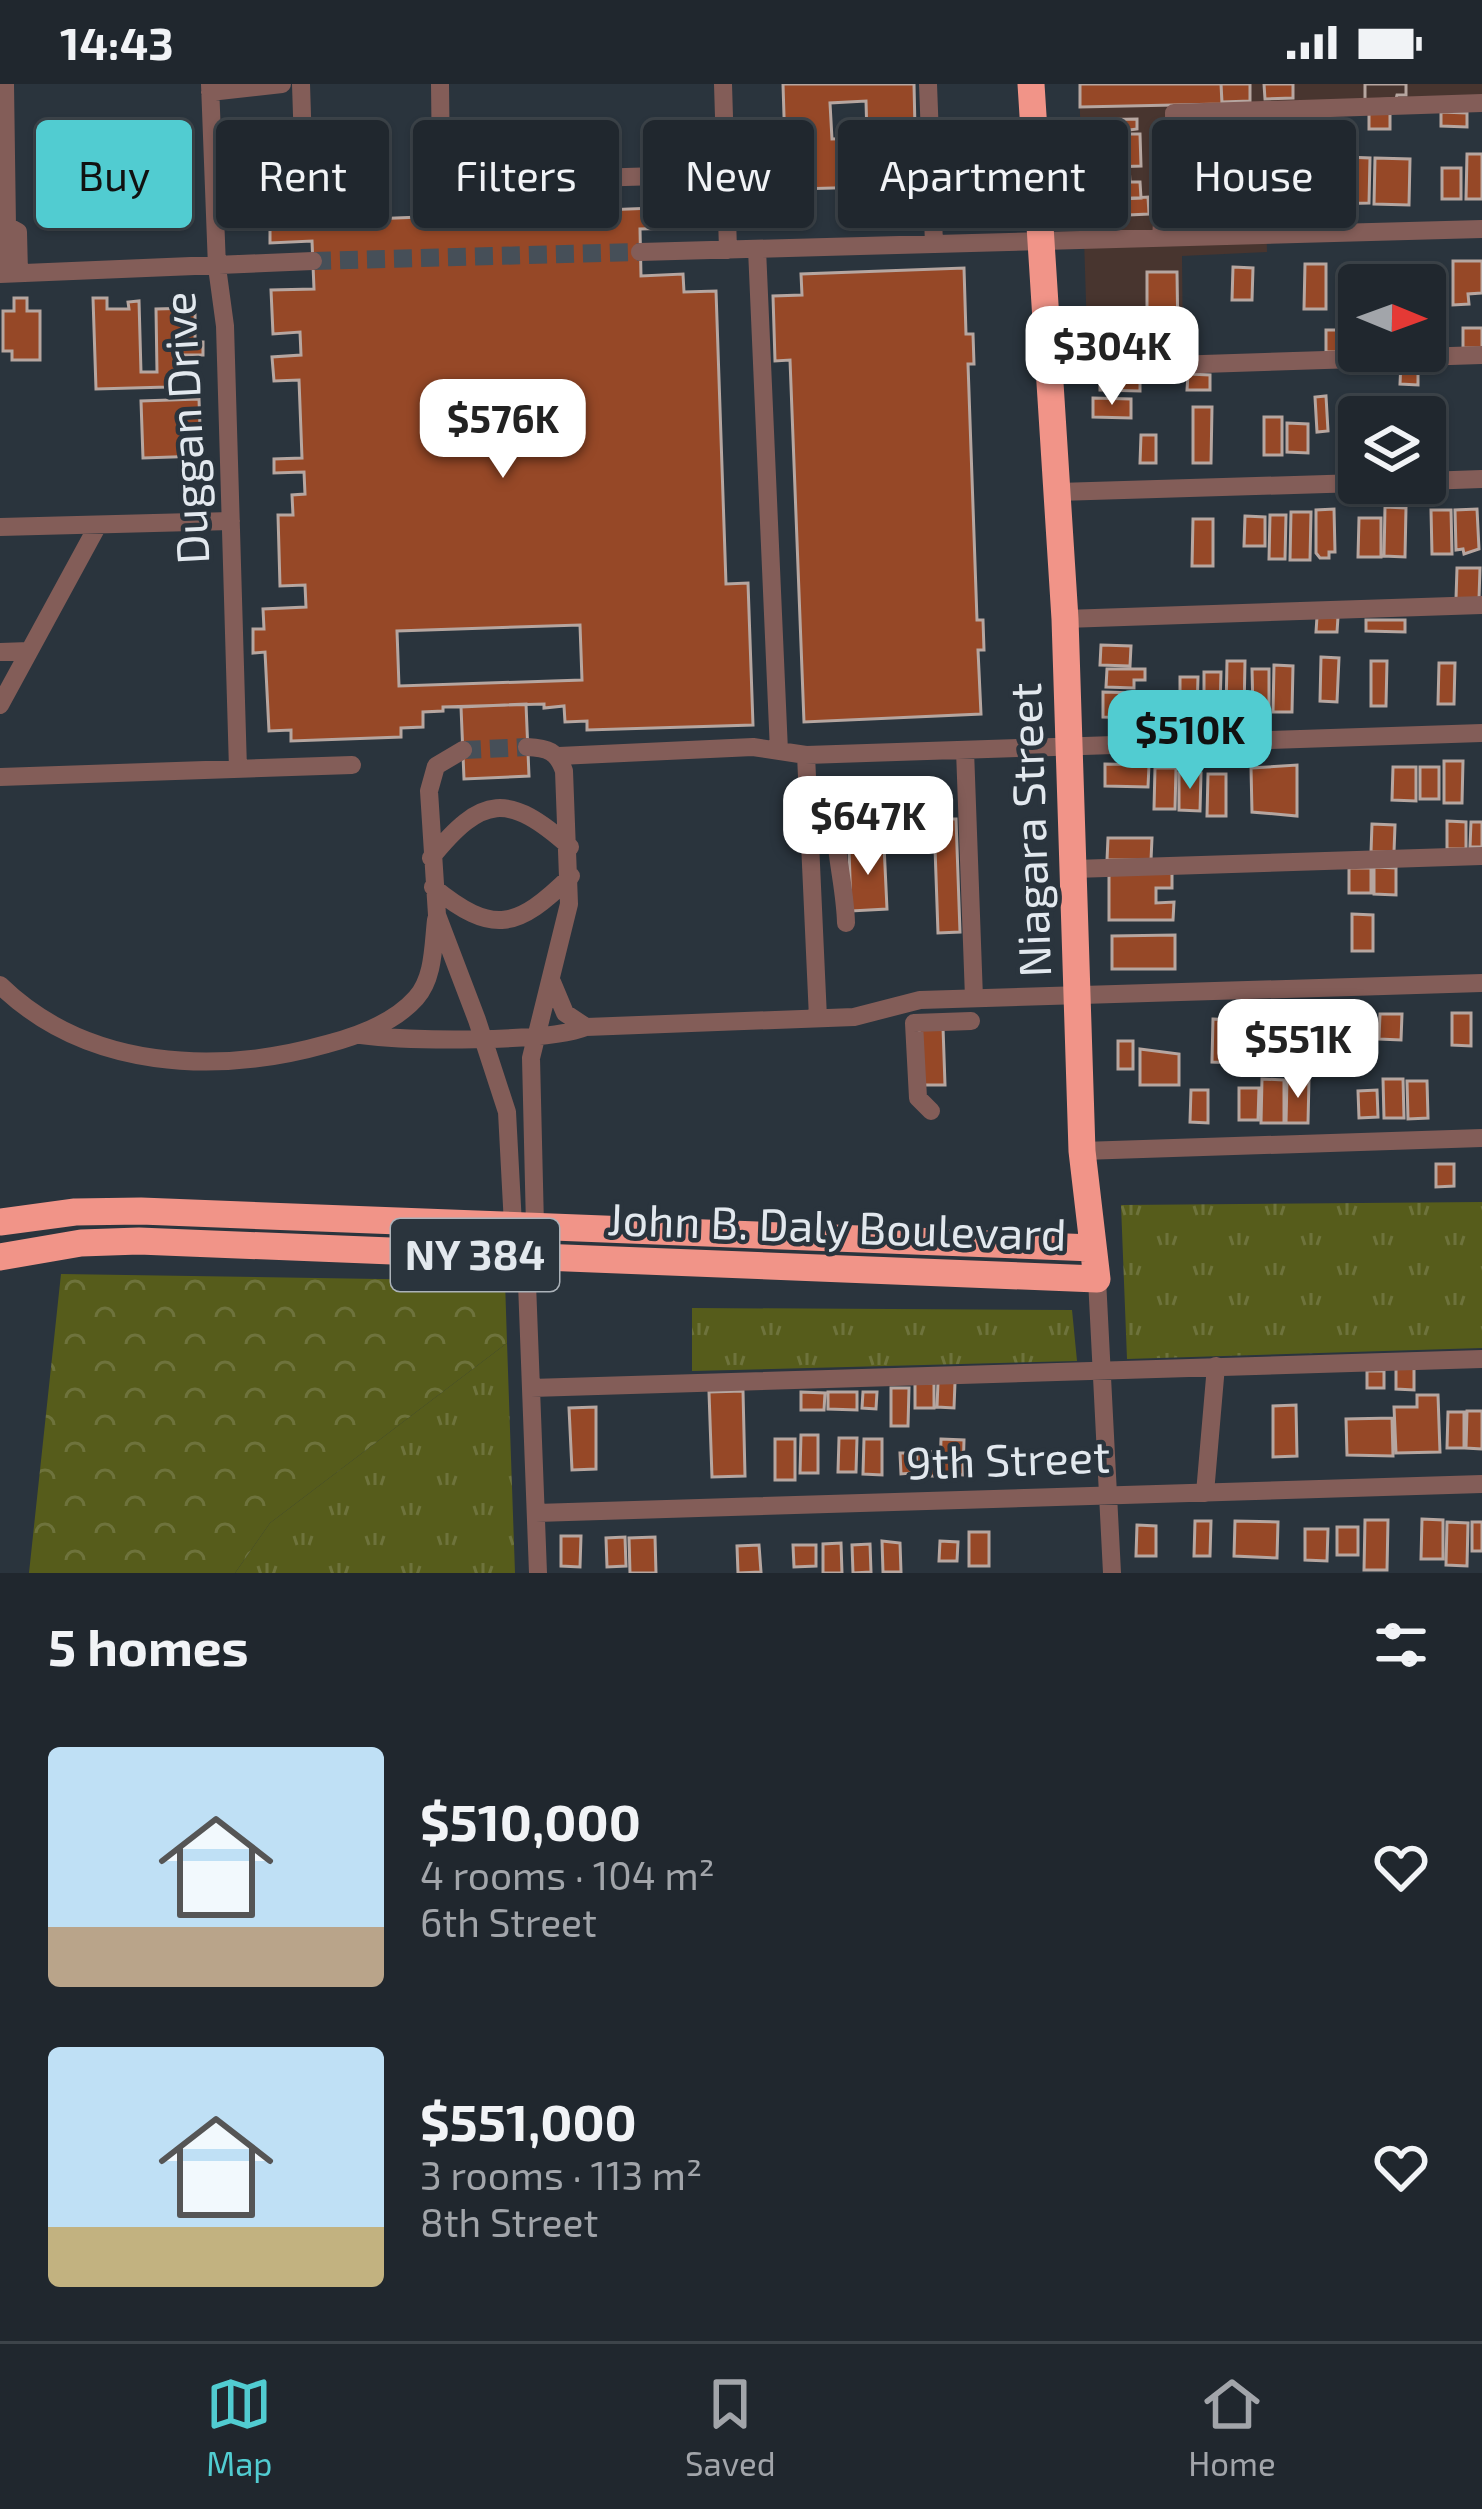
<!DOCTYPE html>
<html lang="en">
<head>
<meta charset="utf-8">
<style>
  body { margin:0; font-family:"Exo 2",sans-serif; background:#282f36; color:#f1f3f6; height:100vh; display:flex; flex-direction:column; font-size:45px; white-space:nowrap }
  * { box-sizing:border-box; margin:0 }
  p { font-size:39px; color:#a2a5aa }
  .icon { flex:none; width:66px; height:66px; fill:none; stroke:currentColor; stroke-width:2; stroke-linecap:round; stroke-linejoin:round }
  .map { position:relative; height:1489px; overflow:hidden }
  .side { display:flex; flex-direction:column; background:#20272e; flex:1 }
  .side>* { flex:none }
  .top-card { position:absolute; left:36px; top:36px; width:1410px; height:108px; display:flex; gap:24px }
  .needle { width:78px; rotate:91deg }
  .buttons { position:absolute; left:1338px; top:180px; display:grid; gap:24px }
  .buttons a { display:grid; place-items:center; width:108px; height:108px; border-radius:12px; background:#20272e; box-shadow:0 3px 9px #0004,0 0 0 3px #3d444a; font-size:60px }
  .price { position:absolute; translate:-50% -102px; padding:0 27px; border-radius:24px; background:#fff; color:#222; font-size:39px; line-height:78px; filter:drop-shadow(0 3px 6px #0008) }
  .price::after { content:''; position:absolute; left:50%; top:72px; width:36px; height:27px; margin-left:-18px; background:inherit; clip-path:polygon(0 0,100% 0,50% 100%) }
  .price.active { background:#51ccd1; color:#111 }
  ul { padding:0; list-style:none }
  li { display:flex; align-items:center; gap:36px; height:300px; padding:0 48px }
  li span { display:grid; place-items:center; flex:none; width:336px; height:240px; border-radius:12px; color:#555 }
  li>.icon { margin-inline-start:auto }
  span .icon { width:144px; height:144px; fill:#fffc; stroke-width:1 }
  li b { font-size:51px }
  h2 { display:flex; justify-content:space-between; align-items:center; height:144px; padding:0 48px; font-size:51px }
  .chip { padding:0 42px; border-radius:12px; background:#20272e; box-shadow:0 3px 9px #0004,0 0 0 3px #3d444a; font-size:42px; line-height:108px }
  .chip.active { background:#51ccd1; color:#111 }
  .status { display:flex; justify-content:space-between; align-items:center; height:84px; padding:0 60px; background:#20272e; direction:ltr }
  .status svg { height:33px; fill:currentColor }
  .dock { display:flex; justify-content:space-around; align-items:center; height:168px; border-top:3px solid #3d444a; background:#20272e; font-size:33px; color:#a2a5aa }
  .dock a { display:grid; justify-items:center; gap:6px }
  .dock .active { color:#51ccd1 }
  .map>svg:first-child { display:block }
  .commercial { fill:#48352f }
  .grass { fill:url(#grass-tufts) }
  .forest { fill:url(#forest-crowns) }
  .building { fill:#964827; stroke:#b6a6a0; stroke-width:3; fill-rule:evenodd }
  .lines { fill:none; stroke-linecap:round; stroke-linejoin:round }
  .minor-tunnel { stroke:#464f58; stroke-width:18; stroke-dasharray:18 9; stroke-linecap:butt }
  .minor { stroke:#835d58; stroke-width:18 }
  .highway { stroke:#f19488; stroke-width:27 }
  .labels { text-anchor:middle; stroke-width:9; stroke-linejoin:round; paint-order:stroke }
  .shield { fill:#2a343d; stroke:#abb2b9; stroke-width:3 }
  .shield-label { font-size:42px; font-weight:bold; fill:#e2e8ee }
  .street-label { font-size:45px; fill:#e2e8ee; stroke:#2a343d }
</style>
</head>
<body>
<div class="status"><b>14:43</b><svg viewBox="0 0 49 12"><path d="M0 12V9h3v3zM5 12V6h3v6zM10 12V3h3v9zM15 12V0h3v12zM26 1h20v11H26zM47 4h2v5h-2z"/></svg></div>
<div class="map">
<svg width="1482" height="1489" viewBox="0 0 1482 1489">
  <defs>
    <pattern id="grass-tufts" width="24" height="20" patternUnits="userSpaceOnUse" patternTransform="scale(3)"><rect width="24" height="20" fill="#565c1b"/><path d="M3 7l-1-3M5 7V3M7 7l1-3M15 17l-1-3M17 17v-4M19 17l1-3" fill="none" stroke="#6e733c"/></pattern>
    <pattern id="forest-crowns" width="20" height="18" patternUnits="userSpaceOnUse" patternTransform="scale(3)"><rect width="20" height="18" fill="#565c1b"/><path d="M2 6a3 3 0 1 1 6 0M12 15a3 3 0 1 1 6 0" fill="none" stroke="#6e733c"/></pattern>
  </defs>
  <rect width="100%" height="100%" fill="#2a343d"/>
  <path class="commercial" d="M 1079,0 L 1482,0 L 1482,26 L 1264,35 L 1267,168 L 1182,172 L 1183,277 L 1088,279 Z"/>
  <path class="grass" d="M 1482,1118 L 1482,1264 L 1127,1275 L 1121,1121 Z
    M 692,1224 L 1072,1226 L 1077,1277 L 692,1287 Z
    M 507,1259 L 515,1489 L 235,1489 L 270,1439 Z"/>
  <path class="forest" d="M 61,1190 L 505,1197 L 507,1259 L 270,1439 L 235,1489 L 29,1489 Z"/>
  <path class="building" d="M 783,0 L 914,0 L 916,89 L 905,90 L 906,102 L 797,105 L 797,95 L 786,96 ZM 866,17 L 867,54 L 832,55 L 830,19 Z
    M 1080,0 L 1221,0 L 1222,20 L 1080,23 Z
    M 1221,0 L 1250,0 L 1250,17 L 1222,18 Z
    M 1264,0 L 1293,0 L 1293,14 L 1265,15 Z
    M 1365,0 L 1406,0 L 1406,11 L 1397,11 L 1396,15 L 1365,16 Z
    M 1365,0 L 1406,0 L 1406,11 L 1397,11 L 1396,15 L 1365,16 Z
    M 1441,28 L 1467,29 L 1467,43 L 1441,42 Z
    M 1369,29 L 1390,29 L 1390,45 L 1369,45 Z
    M 1137,35 L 1137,45 L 1129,46 L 1129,50 L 1140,50 L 1141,82 L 1081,84 L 1078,36 Z
    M 1467,70 L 1482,70 L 1482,115 L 1466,115 Z
    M 1346,73 L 1370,74 L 1369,119 L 1329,120 L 1329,82 L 1346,82 Z
    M 1375,74 L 1410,75 L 1409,121 L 1374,120 Z
    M 1129,82 L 1130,98 L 1081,101 L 1080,85 L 1097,84 L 1100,87 Z
    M 1442,84 L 1461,84 L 1461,115 L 1442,115 Z
    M 1130,98 L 1140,98 L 1141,114 L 1081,117 L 1081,101 Z
    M 1148,113 L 1149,130 L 1084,133 L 1084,117 Z
    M 679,123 L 680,144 L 640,145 L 641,192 L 683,190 L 684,208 L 716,207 L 726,500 L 748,499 L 753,641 L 587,646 L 587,637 L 565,638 L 564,622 L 544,624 L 544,620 L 443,623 L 443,627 L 423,628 L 423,643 L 401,644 L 401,653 L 291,657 L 291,646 L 269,647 L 265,568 L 253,569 L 253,545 L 264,545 L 263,525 L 306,523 L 305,501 L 280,502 L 278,431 L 293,431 L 292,411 L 305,410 L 304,388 L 274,389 L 274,375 L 302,374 L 299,296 L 274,297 L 272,273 L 301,271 L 300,248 L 273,250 L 271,206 L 314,205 L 312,157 L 270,159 L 270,139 Z
    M 1453,177 L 1482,177 L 1482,209 L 1468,210 L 1469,220 L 1453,221 Z
    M 1305,180 L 1326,180 L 1326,225 L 1304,225 Z
    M 1397,180 L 1398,201 L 1359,201 L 1359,237 L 1358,226 L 1350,226 L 1349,183 Z
    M 1233,183 L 1253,184 L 1252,216 L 1232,216 Z
    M 964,184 L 966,250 L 973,250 L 974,280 L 968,280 L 977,536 L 983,536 L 984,566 L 978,566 L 981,630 L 804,638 L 790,276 L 775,277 L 773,212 L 802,211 L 801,190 Z
    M 1147,188 L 1177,188 L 1178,258 L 1147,258 Z
    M 14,214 L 27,214 L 27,227 L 40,227 L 40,276 L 12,276 L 12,267 L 3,267 L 3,227 L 14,227 Z
    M 93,214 L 107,214 L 107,225 L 129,225 L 128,218 L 139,217 L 141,288 L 157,288 L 156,225 L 195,224 L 195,258 L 203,258 L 203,271 L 183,271 L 183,282 L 168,303 L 96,305 Z
    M 1463,244 L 1482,244 L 1482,264 L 1463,264 Z
    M 1326,246 L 1345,246 L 1344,268 L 1326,268 Z
    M 1401,278 L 1418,278 L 1418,301 L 1400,300 Z
    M 1100,287 L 1140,287 L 1140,307 L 1100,306 Z
    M 1188,290 L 1210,291 L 1210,306 L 1187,306 Z
    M 1326,312 L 1328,347 L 1317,348 L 1315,313 Z
    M 1093,314 L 1131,315 L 1131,334 L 1093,333 Z
    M 199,315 L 201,372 L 143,374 L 141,317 Z
    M 1410,322 L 1426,322 L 1426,332 L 1447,332 L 1447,369 L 1425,371 L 1425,333 L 1410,333 Z
    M 1193,323 L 1212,323 L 1211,379 L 1193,379 Z
    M 1264,333 L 1282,333 L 1282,371 L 1264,371 Z
    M 1287,339 L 1308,340 L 1308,369 L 1287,368 Z
    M 1141,351 L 1156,351 L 1156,379 L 1140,379 Z
    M 1385,423 L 1406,424 L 1405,473 L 1384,472 Z
    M 1334,425 L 1335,468 L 1329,468 L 1329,474 L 1320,474 L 1316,469 L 1316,426 Z
    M 1477,425 L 1479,465 L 1464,470 L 1463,465 L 1456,466 L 1455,426 Z
    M 1431,426 L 1451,426 L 1452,470 L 1432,470 Z
    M 1291,428 L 1311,428 L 1310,476 L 1290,476 Z
    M 1270,431 L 1286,431 L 1285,475 L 1269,475 Z
    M 1245,432 L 1265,433 L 1265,462 L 1244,462 Z
    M 1359,434 L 1381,434 L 1381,473 L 1358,473 Z
    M 1193,435 L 1213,435 L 1213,482 L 1192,482 Z
    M 1457,484 L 1480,484 L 1479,515 L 1456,515 Z
    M 1317,533 L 1338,533 L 1337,548 L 1316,548 Z
    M 1366,536 L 1405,536 L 1405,548 L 1366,547 Z
    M 580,541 L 582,596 L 399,602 L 397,547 Z
    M 1101,561 L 1131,562 L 1130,582 L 1100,581 Z
    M 1321,573 L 1339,574 L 1337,618 L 1320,617 Z
    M 1227,577 L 1245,577 L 1244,629 L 1226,628 Z
    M 1371,577 L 1387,577 L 1386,622 L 1371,622 Z
    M 1439,579 L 1455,579 L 1454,620 L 1438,620 Z
    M 1274,581 L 1293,582 L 1292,628 L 1273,628 Z
    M 1107,585 L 1145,585 L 1145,596 L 1134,596 L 1134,604 L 1106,603 Z
    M 1252,585 L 1269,585 L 1269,626 L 1253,626 Z
    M 1204,588 L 1221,588 L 1220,625 L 1204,625 Z
    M 1180,593 L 1198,593 L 1197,626 L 1180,625 Z
    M 1103,608 L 1136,609 L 1136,634 L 1103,633 Z
    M 526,620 L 529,692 L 464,695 L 461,623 Z
    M 1444,677 L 1463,677 L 1462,719 L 1444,719 Z
    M 1105,680 L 1149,681 L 1148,703 L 1105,702 Z
    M 1297,681 L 1297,732 L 1252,728 L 1251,684 Z
    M 1393,683 L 1416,683 L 1416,717 L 1392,716 Z
    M 1420,683 L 1439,683 L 1439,715 L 1420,715 Z
    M 1155,684 L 1176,684 L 1175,725 L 1154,725 Z
    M 1179,689 L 1201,689 L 1200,727 L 1179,726 Z
    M 1208,690 L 1226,690 L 1226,732 L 1207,732 Z
    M 934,735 L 956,735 L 960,848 L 938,849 Z
    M 1447,737 L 1466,738 L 1466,765 L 1447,765 Z
    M 1471,738 L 1482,738 L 1482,763 L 1470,763 Z
    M 1372,740 L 1395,741 L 1394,768 L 1371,768 Z
    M 1108,754 L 1152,754 L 1151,776 L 1107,776 Z
    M 884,761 L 887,825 L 851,827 L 849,763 Z
    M 1374,783 L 1396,784 L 1396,811 L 1374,810 Z
    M 1349,784 L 1371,784 L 1371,809 L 1349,809 Z
    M 1109,788 L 1172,788 L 1172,804 L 1156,804 L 1156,819 L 1174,818 L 1173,836 L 1109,836 Z
    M 1352,830 L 1373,831 L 1373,867 L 1352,867 Z
    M 1175,851 L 1175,885 L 1112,885 L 1112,852 Z
    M 1452,929 L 1471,929 L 1471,962 L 1452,961 Z
    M 1380,930 L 1402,930 L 1401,956 L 1379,955 Z
    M 1213,935 L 1234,936 L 1233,979 L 1212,978 Z
    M 943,943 L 945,1001 L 921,1001 L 919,944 Z
    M 1118,957 L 1133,957 L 1133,985 L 1118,985 Z
    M 1140,965 L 1179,970 L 1179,1001 L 1140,1001 Z
    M 1262,995 L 1284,996 L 1284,1039 L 1261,1039 Z
    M 1287,995 L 1309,995 L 1308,1039 L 1286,1039 Z
    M 1383,995 L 1403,995 L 1404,1034 L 1384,1034 Z
    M 1407,997 L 1427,997 L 1428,1034 L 1408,1035 Z
    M 1239,1004 L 1259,1004 L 1258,1036 L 1239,1036 Z
    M 1191,1006 L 1208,1006 L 1208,1039 L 1190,1038 Z
    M 1377,1006 L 1378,1033 L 1359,1034 L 1358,1007 Z
    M 1436,1080 L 1454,1080 L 1454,1102 L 1436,1103 Z
    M 1396,1284 L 1414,1284 L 1414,1306 L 1396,1305 Z
    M 1367,1287 L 1384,1287 L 1384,1304 L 1367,1304 Z
    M 938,1298 L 955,1298 L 954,1324 L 937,1323 Z
    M 915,1299 L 934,1299 L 934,1324 L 915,1324 Z
    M 891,1304 L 909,1304 L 908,1342 L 891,1342 Z
    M 743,1307 L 745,1392 L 712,1393 L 709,1308 Z
    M 801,1308 L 825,1309 L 824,1326 L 801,1326 Z
    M 828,1308 L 857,1308 L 857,1326 L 828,1325 Z
    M 863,1308 L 877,1308 L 876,1325 L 862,1324 Z
    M 1417,1311 L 1438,1311 L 1440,1368 L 1396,1369 L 1394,1323 L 1417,1323 Z
    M 1296,1321 L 1297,1372 L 1273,1373 L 1273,1322 Z
    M 596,1323 L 596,1385 L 572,1386 L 569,1324 Z
    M 1467,1327 L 1482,1327 L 1482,1365 L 1466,1364 Z
    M 1448,1328 L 1464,1328 L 1464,1364 L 1447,1364 Z
    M 1392,1334 L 1393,1372 L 1347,1371 L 1346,1335 Z
    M 801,1351 L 818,1351 L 818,1389 L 800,1389 Z
    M 839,1354 L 857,1354 L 856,1388 L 838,1388 Z
    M 775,1355 L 795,1355 L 795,1396 L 775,1396 Z
    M 864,1355 L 882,1355 L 882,1391 L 863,1390 Z
    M 941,1355 L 964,1356 L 963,1391 L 940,1390 Z
    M 917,1367 L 939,1368 L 939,1392 L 916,1392 Z
    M 900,1369 L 912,1369 L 913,1389 L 901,1390 Z
    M 1422,1435 L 1443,1436 L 1443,1475 L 1421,1475 Z
    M 1365,1436 L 1388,1436 L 1387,1486 L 1364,1486 Z
    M 1195,1437 L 1211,1437 L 1210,1472 L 1194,1472 Z
    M 1235,1437 L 1278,1438 L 1277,1474 L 1234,1472 Z
    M 1447,1438 L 1468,1439 L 1467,1482 L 1446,1481 Z
    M 1472,1438 L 1482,1438 L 1482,1467 L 1472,1467 Z
    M 1137,1441 L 1156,1442 L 1156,1472 L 1136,1472 Z
    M 1337,1443 L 1358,1443 L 1358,1471 L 1337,1471 Z
    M 1305,1445 L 1328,1445 L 1327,1477 L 1305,1476 Z
    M 969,1448 L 989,1448 L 989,1482 L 969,1482 Z
    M 561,1452 L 581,1452 L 580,1483 L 561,1482 Z
    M 625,1453 L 626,1482 L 607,1483 L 606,1454 Z
    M 655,1453 L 656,1489 L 630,1489 L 629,1454 Z
    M 882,1457 L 900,1459 L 901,1488 L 883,1488 Z
    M 940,1457 L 958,1458 L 957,1477 L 939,1477 Z
    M 841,1459 L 842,1489 L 823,1489 L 823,1460 Z
    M 870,1460 L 871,1488 L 853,1489 L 852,1461 Z
    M 759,1461 L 761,1488 L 738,1489 L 737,1462 Z
    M 793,1461 L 816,1461 L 816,1482 L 794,1483 Z"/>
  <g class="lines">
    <path class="minor-tunnel" d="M 313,177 L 640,168
      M 463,666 L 527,663"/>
    <path class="minor" d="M 210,0 L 217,183 L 225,242 L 238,685
      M 301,0 L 304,94
      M 440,0 L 441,87 L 455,98 L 726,90
      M 723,0 L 728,166
      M 928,0 L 934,160
      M 210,8 L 282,0
      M 1254,28 L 1257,99
      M 7,142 L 18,148 L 19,189
      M 1161,154 L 1163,123 L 1175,102 L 1174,29 L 1482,19
      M 757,165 L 779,667
      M 640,168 L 1482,145
      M 4,189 L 3,149 L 7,142 L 5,0
      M 0,190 L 313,177
      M 1049,285 L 1482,271
      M 1425,397 L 1482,395
      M 1058,408 L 1359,399
      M 0,443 L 231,437
      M 1065,535 L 1482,521
      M 0,568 L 29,567
      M 0,621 L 98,441
      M 527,663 C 548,664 557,667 564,687 L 569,820 L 531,974 L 535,1142 L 526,1173 L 538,1489
      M 463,666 L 436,682 L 429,707 L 437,831 L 477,936 L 507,1028 L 513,1141 L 517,1152
      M 965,666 L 974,914
      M 806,671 L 818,934
      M 559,672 L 753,663 L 806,671 L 1482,649
      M 0,693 L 352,681
      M 431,774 C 482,711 508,708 570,763
      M 1074,785 L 1482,772
      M 433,803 C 493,852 517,845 571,792
      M 846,839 C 845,796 830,755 837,711 L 848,703 L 915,701
      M 552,898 L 565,929 L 586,943
      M 0,901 C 87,986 217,991 327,960 C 358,952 394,939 416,914 C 434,894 433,862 436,836
      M 361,951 C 405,957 547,959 586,943 L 854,933 L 920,916 L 1482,899
      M 931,1027 L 918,1014 L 914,939 L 971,937
      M 1082,1067 L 1482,1054
      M 1097,1195 L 1112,1489
      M 531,1304 L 1482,1275
      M 1205,1409 L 1216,1282
      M 536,1429 L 1482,1400"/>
    <path class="highway" d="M 0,1138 L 75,1128 L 141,1127 L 1093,1164
      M 0,1173 L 81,1159 L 139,1157 L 1097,1195 L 1082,1067 L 1065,535 L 1031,0"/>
  </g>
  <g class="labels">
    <rect class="shield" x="391" y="1135" width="168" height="72" rx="9"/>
    <g class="shield-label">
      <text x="475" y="1186">NY 384</text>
    </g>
    <g class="street-label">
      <text transform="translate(186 344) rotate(-93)" y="16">Duggan Drive</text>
      <text transform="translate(1030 746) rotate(-92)" y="16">Niagara Street</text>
      <text transform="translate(837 1143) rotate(2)" y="16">John B. Daly Boulevard</text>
      <text transform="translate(1008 1376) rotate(-2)" y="16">9th Street</text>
    </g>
  </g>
</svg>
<div class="buttons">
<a><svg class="needle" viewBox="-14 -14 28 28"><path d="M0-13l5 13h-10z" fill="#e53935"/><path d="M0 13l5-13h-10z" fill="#a2a5aa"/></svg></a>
<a><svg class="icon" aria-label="layers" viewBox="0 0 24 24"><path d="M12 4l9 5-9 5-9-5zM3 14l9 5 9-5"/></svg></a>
</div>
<b class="price" style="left:1112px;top:324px">$304K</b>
<b class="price" style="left:503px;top:397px">$576K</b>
<b class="price active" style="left:1190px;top:708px">$510K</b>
<b class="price" style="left:868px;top:794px">$647K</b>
<b class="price" style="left:1298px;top:1017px">$551K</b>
<div class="top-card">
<a class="chip active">Buy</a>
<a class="chip">Rent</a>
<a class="chip">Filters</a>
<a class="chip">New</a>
<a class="chip">Apartment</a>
<a class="chip">House</a>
</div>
</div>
<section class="side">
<h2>5 homes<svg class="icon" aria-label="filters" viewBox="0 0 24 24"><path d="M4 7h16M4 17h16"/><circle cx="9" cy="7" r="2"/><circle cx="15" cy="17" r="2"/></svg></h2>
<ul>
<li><span style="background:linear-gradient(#bfe0f5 75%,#b9a48a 0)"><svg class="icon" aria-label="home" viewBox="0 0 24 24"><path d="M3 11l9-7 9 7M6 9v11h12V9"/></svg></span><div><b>$510,000</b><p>4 rooms · 104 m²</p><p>6th Street</p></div><svg class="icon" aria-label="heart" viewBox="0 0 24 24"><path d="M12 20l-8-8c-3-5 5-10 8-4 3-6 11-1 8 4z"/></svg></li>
<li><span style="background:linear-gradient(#bfe0f5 75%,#c2b280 0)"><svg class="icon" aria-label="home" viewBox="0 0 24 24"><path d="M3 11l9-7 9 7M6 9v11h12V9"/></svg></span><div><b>$551,000</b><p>3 rooms · 113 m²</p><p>8th Street</p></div><svg class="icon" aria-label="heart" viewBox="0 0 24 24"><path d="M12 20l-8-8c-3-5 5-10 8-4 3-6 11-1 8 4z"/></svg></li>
</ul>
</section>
<nav class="dock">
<a class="active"><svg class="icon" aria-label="map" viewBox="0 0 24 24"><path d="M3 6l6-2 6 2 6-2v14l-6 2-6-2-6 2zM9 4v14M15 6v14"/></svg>Map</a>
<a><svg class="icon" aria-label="saved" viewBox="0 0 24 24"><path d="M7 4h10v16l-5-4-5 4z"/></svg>Saved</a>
<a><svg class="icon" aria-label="home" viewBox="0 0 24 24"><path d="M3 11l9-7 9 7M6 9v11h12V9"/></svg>Home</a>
</nav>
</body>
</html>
